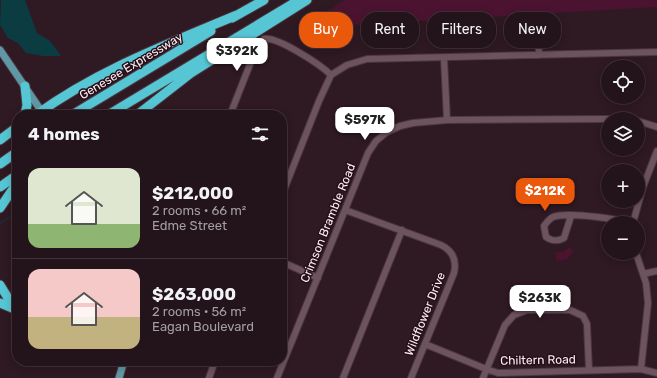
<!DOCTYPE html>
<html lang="en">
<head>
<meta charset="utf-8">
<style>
  body { margin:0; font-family:Rubik,sans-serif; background:#2b1c23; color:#f1f3f6; height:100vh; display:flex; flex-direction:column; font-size:15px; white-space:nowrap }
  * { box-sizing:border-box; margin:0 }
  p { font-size:13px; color:#a39ea2 }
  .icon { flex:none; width:22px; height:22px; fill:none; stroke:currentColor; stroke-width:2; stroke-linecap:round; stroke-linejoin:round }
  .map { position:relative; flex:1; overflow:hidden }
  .side { position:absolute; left:12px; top:110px; width:275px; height:256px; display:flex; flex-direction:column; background:#23131a; border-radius:16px; box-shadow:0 2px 10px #0003,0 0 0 1px #403239 }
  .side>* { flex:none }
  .guide { position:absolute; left:299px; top:12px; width:298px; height:36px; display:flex; gap:8px }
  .tools { position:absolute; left:601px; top:60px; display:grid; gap:8px }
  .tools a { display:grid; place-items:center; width:44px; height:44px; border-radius:50%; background:#23131a; box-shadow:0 2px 10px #0003,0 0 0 1px #403239; font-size:20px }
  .price { position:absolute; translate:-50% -34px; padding:0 9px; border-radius:8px; background:#fff; color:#222; font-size:13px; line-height:26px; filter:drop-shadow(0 1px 2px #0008) }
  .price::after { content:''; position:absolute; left:50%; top:24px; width:12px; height:9px; margin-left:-6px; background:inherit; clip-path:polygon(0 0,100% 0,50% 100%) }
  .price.on { background:#ea580c; color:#fff }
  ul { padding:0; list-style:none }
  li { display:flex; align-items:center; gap:12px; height:100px; padding:0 16px }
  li+li { border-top:1px solid #403239 }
  li span { display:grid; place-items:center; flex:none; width:112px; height:80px; border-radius:12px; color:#555 }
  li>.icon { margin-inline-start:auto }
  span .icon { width:48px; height:48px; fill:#fffc; stroke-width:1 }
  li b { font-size:17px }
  h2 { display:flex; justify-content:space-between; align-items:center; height:48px; padding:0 16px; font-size:17px }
  .tag { padding:0 14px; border-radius:16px; background:#23131a; box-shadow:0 2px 10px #0003,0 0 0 1px #403239; font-size:14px; line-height:36px }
  .tag.on { background:#ea580c; color:#fff }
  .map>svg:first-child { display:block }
  .green { fill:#4b1330 }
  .water { fill:#0b3c42 }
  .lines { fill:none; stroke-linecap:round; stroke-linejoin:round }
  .stream { stroke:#0b3c42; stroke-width:1 }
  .minor-casing { stroke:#49373f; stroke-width:8 }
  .major-casing { stroke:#49373f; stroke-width:9 }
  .highway-casing { stroke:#49373f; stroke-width:11 }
  .minor { stroke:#6d535d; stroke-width:6 }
  .major { stroke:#5f98a4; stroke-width:7 }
  .highway { stroke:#56c6d4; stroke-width:9 }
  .labels { text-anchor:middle; stroke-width:3; stroke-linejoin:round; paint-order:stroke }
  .street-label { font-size:12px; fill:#fdecf3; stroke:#25101a }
</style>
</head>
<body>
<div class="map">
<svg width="657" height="378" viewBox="0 0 657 378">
  <rect width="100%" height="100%" fill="#2f1923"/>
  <path class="green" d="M 345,0 L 657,0 L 657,7 L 300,28 Z
    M 569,247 L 574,251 L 567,259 L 557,261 L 555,253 L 565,251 Z"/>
  <path class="water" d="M 1,0 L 25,0 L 37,33 L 50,41 L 61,56 L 43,56 L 26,53 L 18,43 L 8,38 L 0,25 Z"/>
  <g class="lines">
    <path class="stream" d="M 0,223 L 17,213"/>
    <defs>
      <path id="minor" d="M 538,25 L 539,55
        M 444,58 L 447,120
        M 230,115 L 256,49 L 264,39 C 277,36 321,65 331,75
        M 638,121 L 657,127
        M 282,195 L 319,101 L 331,75 L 347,65 L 367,59 L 657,52
        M 345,210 L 441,245 C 453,251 457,260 454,273 L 411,378
        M 571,216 L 564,238 C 557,242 552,241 546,237 L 544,226 C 547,222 549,219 553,217 C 569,211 615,220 633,222
        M 633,223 L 643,187 L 657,151
        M 636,253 L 646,283 L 648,303 L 641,369
        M 282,262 L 318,278
        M 643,274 L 657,271
        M 425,344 L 486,369 L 498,373 L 641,369 L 657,373
        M 209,378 L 215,361
        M 277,378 L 368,153 L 376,141 L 387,132 L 400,126 L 413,123 L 447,120 L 608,119
        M 343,378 L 402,230
        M 483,378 L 505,325 L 514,315 L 527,310 L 570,310 L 583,316 L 587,324 L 589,370"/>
      <path id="major" d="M 0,50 L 44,115
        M 119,378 L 124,361"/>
      <path id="highway" d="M 232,18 L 264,0
        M 25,115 L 27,105 L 25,86
        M 36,115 C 98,70 168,44 237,15
        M 72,115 L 211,31
        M 108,115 L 299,0
        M 137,115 L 191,73 L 307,0
        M 0,140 L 17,127
        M 0,164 L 17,152
        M 0,187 L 17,175
        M 0,208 L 17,183
        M 0,285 L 8,298 L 17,304
        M 0,303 L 17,310"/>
    </defs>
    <use href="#minor" class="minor-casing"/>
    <use href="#major" class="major-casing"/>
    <use href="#highway" class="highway-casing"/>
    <use href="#minor" class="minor"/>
    <use href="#major" class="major"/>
    <use href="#highway" class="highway"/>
  </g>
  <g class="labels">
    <g class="street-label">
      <text transform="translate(131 66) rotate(-31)" y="4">Genesee Expressway</text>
      <text transform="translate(328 223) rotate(-68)" y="4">Crimson Bramble Road</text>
      <text transform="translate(425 314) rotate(-68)" y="4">Wildflower Drive</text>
      <text transform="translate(538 360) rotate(-1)" y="4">Chiltern Road</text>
    </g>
  </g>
</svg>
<div class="tools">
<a><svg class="icon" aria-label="locate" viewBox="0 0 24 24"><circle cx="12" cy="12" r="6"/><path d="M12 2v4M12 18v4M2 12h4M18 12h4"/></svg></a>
<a><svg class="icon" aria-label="layers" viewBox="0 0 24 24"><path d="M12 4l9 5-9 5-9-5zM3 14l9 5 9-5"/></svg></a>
<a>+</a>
<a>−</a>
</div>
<b class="price" style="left:237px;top:72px">$392K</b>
<b class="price" style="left:365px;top:141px">$597K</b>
<b class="price on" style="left:545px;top:212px">$212K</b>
<b class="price" style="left:540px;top:319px">$263K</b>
<div class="guide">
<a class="tag on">Buy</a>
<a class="tag">Rent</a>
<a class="tag">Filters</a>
<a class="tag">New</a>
</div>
<section class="side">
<h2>4 homes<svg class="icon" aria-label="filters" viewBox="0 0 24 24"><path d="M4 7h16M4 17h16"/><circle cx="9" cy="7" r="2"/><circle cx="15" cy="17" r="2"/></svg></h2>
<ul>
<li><span style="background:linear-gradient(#dfe7d0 70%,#8fb573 0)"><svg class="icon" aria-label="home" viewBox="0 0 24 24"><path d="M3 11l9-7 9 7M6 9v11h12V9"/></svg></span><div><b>$212,000</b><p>2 rooms · 66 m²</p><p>Edme Street</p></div></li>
<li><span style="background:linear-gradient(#f6c9c9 60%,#c2b280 0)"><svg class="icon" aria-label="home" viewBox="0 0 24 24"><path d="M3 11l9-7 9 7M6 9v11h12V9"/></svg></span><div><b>$263,000</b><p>2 rooms · 56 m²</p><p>Eagan Boulevard</p></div></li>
</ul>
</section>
</div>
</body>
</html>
